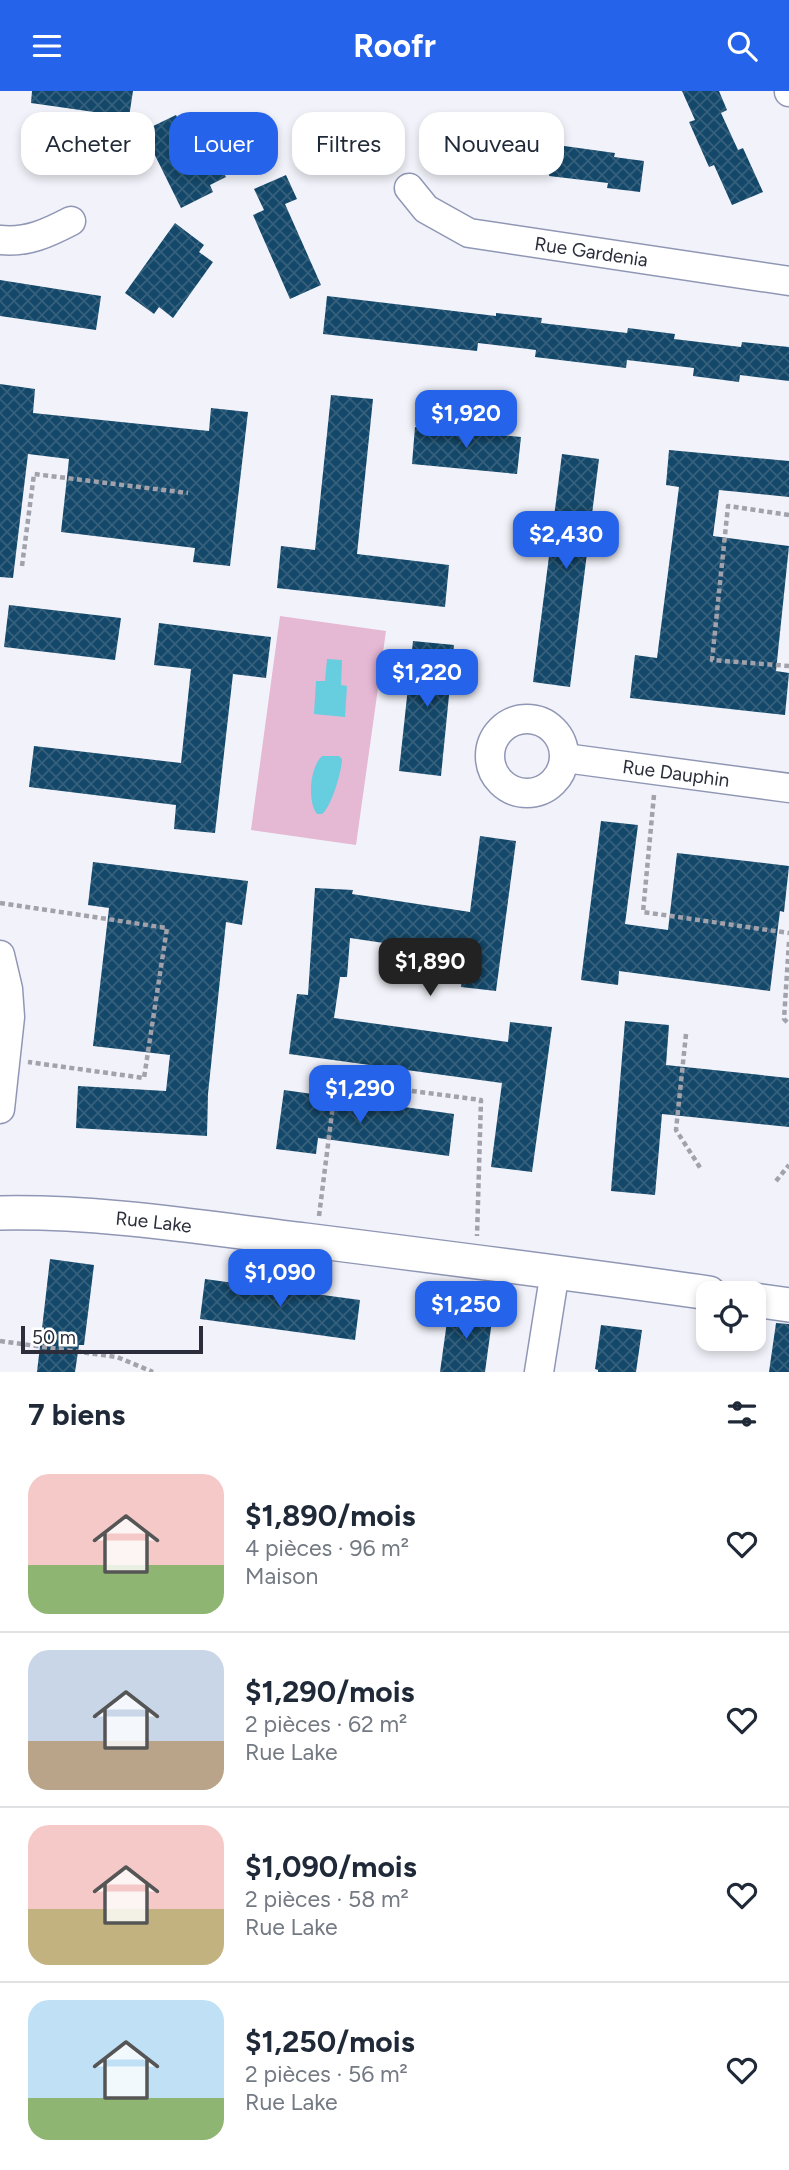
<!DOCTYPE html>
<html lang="fr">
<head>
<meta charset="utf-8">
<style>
  body { margin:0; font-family:Figtree,sans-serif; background:#f2f2f3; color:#1f2937; height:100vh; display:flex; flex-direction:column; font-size:26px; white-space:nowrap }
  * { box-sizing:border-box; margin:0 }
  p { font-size:23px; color:#747a83 }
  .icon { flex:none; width:38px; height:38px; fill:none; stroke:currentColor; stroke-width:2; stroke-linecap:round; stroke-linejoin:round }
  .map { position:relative; height:1281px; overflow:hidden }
  .drawer { display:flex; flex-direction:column; background:#fff; flex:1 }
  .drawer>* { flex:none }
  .banner { position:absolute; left:21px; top:21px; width:747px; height:63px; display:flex; gap:14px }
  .buttons { position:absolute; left:696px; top:1190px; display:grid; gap:14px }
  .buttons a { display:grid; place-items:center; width:70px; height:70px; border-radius:14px; background:#fff; box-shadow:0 4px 10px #0003; font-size:35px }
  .scale { position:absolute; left:21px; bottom:18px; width:182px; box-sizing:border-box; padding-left:7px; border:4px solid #2b2e3a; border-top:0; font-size:19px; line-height:24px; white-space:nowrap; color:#2b2e3a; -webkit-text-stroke:5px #fff; paint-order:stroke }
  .price { position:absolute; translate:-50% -60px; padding:0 16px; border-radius:14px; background:#2563eb; color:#fff; font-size:23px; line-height:46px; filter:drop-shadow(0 2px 4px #0008) }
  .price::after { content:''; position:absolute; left:50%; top:42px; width:21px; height:16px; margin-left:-10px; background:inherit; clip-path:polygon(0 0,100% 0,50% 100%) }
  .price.on { background:#222; color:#fff }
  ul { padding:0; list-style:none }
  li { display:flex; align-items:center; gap:21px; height:175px; padding:0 28px }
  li+li { border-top:2px solid #e0e1e3 }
  li span { display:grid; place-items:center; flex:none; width:196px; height:140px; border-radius:21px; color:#555 }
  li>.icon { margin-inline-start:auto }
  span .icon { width:84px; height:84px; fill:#fffc; stroke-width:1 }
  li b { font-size:30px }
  h2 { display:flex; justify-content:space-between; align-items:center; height:84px; padding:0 28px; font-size:30px }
  .pill { padding:0 24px; border-radius:21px; background:#fff; box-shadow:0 4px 10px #0003; font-size:24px; line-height:63px }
  .pill.on { background:#2563eb; color:#fff }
  header { display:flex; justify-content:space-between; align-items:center; height:91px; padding:0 28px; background:#2563eb; color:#fff; font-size:32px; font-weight:700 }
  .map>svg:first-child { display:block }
  .park { fill:#e5b8d4 }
  .water { fill:#66cedf }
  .building { fill:url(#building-cross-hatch) }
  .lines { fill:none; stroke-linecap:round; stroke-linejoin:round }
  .minor-casing { stroke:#9097b5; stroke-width:31 }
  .tertiary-casing { stroke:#9097b5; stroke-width:36 }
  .path { stroke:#a1a2ab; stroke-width:4.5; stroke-dasharray:5 3.5; stroke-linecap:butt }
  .minor { stroke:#fff; stroke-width:28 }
  .tertiary { stroke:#fff; stroke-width:33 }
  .labels { text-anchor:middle; stroke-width:7; stroke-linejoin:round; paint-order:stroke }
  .street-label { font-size:19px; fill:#2b2e3a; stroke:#fff }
</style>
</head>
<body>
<header><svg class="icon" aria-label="menu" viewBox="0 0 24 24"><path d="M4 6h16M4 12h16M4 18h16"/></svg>Roofr<svg class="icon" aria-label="search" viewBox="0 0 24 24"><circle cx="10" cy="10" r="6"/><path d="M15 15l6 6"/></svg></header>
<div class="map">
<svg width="789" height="1281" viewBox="0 0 789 1281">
  <defs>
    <pattern id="building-cross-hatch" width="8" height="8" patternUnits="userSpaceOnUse" patternTransform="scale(1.75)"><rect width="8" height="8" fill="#14486a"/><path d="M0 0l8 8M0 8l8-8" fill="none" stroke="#36607c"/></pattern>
  </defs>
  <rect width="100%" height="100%" fill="#f2f3fa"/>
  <path class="park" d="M 280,525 L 386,540 L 356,754 L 251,739 Z"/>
  <path class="water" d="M 327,568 L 342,569 L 341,594 L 347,595 L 345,626 L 314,623 L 316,590 L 325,590 Z
    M 322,665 L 339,665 L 342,668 C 342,680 331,717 322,723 L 317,723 C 307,710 310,676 322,665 Z"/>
  <path class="building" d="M 32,0 L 133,0 L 129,26 L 31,12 Z
    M 682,0 L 719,0 L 727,19 L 721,22 L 738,59 L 743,57 L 763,101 L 732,114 L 714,74 L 709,76 L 689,31 L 695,29 Z
    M 176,24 L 180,32 L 195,24 L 226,86 L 210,94 L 213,101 L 181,117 L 143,40 Z
    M 475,34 L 499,37 L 498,44 L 558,51 L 557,54 L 615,62 L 614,66 L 644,70 L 640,101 L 607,97 L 608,92 L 549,85 L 550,81 L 493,73 L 493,70 L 471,68 Z
    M 286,84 L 297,108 L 285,113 L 321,194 L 290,208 L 253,124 L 264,119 L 254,98 Z
    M 175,132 L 204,154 L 199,161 L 213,171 L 173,227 L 159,216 L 154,223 L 125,202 Z
    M 0,189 L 101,205 L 96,239 L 0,225 Z
    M 327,205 L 496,225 L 496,222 L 542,227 L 541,232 L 627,242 L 628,237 L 675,243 L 674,248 L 741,256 L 742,251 L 789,256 L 789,290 L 740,284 L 739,291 L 693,285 L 694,277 L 627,269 L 626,277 L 535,266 L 536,259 L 478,252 L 477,260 L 323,243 Z
    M 0,293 L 35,298 L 33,322 L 209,340 L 211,317 L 248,321 L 230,475 L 193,471 L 195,457 L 61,441 L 69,368 L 28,363 L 13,487 L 0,486 Z
    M 331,304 L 373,308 L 357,463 L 449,474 L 445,516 L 277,497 L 281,455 L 315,459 Z
    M 415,336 L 521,346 L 517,383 L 412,373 Z
    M 669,359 L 789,370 L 789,406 L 719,399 L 713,445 L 789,455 L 776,580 L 789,582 L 785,624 L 630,607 L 635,564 L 657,567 L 679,396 L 666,394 Z
    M 562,363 L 599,368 L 570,596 L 533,591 Z
    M 9,514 L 121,527 L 115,569 L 4,556 Z
    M 159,532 L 271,546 L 266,587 L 233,583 L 215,742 L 174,738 L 176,714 L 29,696 L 34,655 L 181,672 L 191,578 L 154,574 Z
    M 413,550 L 454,554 L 441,685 L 399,680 Z
    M 601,730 L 638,734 L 625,833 L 668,839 L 677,762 L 789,775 L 784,821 L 780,820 L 770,900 L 619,880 L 618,894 L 581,889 Z
    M 480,745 L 516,750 L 496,900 L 461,896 L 465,864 L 350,847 L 347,886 L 340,886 L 334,927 L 508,951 L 510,931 L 552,936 L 532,1081 L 491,1076 L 502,992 L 289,963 L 297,903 L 308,904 L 315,797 L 353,799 L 352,803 L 470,821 Z
    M 93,771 L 248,790 L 242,834 L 226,831 L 208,1003 L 207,1045 L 76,1037 L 78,995 L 166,1000 L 170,964 L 93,955 L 109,817 L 88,814 Z
    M 625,930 L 669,934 L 666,974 L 789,987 L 789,1036 L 662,1023 L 655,1104 L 611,1100 Z
    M 284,999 L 454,1023 L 449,1065 L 318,1047 L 316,1063 L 276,1058 Z
    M 50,1168 L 94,1174 L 84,1254 L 79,1254 L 75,1281 L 37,1281 Z
    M 205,1188 L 360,1209 L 355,1249 L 200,1228 Z
    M 449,1216 L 493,1222 L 485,1281 L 440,1281 Z
    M 776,1232 L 789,1233 L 789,1281 L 769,1281 Z
    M 601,1234 L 642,1239 L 636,1281 L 598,1281 L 598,1279 L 595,1278 Z"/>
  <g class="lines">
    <defs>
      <g id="minor">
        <path d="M 789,0 L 789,1"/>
        <path id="s1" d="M 409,97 L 426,118 L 469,142 L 789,190"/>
        <path d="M 0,149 C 27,152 48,142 71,130"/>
        <circle cx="527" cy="665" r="37"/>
        <path id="s2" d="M 565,667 L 789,697"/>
        <path d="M 0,864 L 8,898 L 10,926 L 0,1018"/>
        <path d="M 539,1281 L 555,1180"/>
      </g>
      <g id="tertiary">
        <path id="s3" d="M 0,1122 C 102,1120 205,1137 305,1149 C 440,1166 575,1183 709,1202"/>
        <path d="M 754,1209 L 789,1214"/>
      </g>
    </defs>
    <use href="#minor" class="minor-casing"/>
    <use href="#tertiary" class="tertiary-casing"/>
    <path class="path" d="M 789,424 L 728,415 L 712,569 L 789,575
      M 22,475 L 34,383 L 188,402
      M 654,704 L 643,821 L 789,842
      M 0,812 L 167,837 L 144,987 L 28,971
      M 789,851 L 784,928 L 789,933
      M 686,943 L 676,1039 L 701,1078
      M 776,1090 L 789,1074
      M 319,1125 L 336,990 L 481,1009 L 477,1145
      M 0,1250 L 117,1266 L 153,1281"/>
    <use href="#minor" class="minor"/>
    <use href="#tertiary" class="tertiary"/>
  </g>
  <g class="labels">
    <g class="street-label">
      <text dy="7" stroke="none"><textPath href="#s1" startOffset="200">Rue Gardenia</textPath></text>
      <text dy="7" stroke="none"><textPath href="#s2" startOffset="112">Rue Dauphin</textPath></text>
      <text dy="7" stroke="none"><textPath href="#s3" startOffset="154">Rue Lake</textPath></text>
    </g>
  </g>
</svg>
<div class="buttons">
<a><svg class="icon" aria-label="locate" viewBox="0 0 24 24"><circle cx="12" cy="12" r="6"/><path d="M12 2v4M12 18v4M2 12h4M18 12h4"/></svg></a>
</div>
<div class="scale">50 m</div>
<b class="price" style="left:466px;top:359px">$1,920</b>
<b class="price" style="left:566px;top:480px">$2,430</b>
<b class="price" style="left:427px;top:618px">$1,220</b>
<b class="price on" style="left:430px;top:907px">$1,890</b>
<b class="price" style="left:360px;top:1034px">$1,290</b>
<b class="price" style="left:280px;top:1218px">$1,090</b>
<b class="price" style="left:466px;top:1250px">$1,250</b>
<div class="banner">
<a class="pill">Acheter</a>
<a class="pill on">Louer</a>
<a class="pill">Filtres</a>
<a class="pill">Nouveau</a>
</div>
</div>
<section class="drawer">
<h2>7 biens<svg class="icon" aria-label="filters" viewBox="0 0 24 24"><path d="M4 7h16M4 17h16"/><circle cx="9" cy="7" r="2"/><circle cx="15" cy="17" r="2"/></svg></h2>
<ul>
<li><span style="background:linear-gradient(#f6c9c9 65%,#8fb573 0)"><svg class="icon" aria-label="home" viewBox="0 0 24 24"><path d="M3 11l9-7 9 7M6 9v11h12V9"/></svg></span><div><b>$1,890/mois</b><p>4 pièces · 96 m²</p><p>Maison</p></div><svg class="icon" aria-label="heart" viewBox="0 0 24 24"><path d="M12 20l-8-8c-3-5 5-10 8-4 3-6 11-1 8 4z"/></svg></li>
<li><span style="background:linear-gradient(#c9d6e8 65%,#b9a48a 0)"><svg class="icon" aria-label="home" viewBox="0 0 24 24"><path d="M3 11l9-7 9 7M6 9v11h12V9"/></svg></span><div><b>$1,290/mois</b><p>2 pièces · 62 m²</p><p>Rue Lake</p></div><svg class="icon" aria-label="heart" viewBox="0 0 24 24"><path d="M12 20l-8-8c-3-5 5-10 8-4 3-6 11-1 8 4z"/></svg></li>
<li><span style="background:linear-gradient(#f6c9c9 60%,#c2b280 0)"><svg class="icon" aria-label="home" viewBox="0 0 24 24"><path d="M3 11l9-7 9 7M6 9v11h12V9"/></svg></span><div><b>$1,090/mois</b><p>2 pièces · 58 m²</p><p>Rue Lake</p></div><svg class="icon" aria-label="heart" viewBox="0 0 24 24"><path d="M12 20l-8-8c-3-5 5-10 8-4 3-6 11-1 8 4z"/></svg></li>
<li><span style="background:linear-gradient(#bfe0f5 70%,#8fb573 0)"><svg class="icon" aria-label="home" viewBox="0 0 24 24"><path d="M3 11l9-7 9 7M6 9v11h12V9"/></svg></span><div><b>$1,250/mois</b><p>2 pièces · 56 m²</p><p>Rue Lake</p></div><svg class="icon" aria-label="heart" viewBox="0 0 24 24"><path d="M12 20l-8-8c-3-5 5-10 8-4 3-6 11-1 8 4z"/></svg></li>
</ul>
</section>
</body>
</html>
